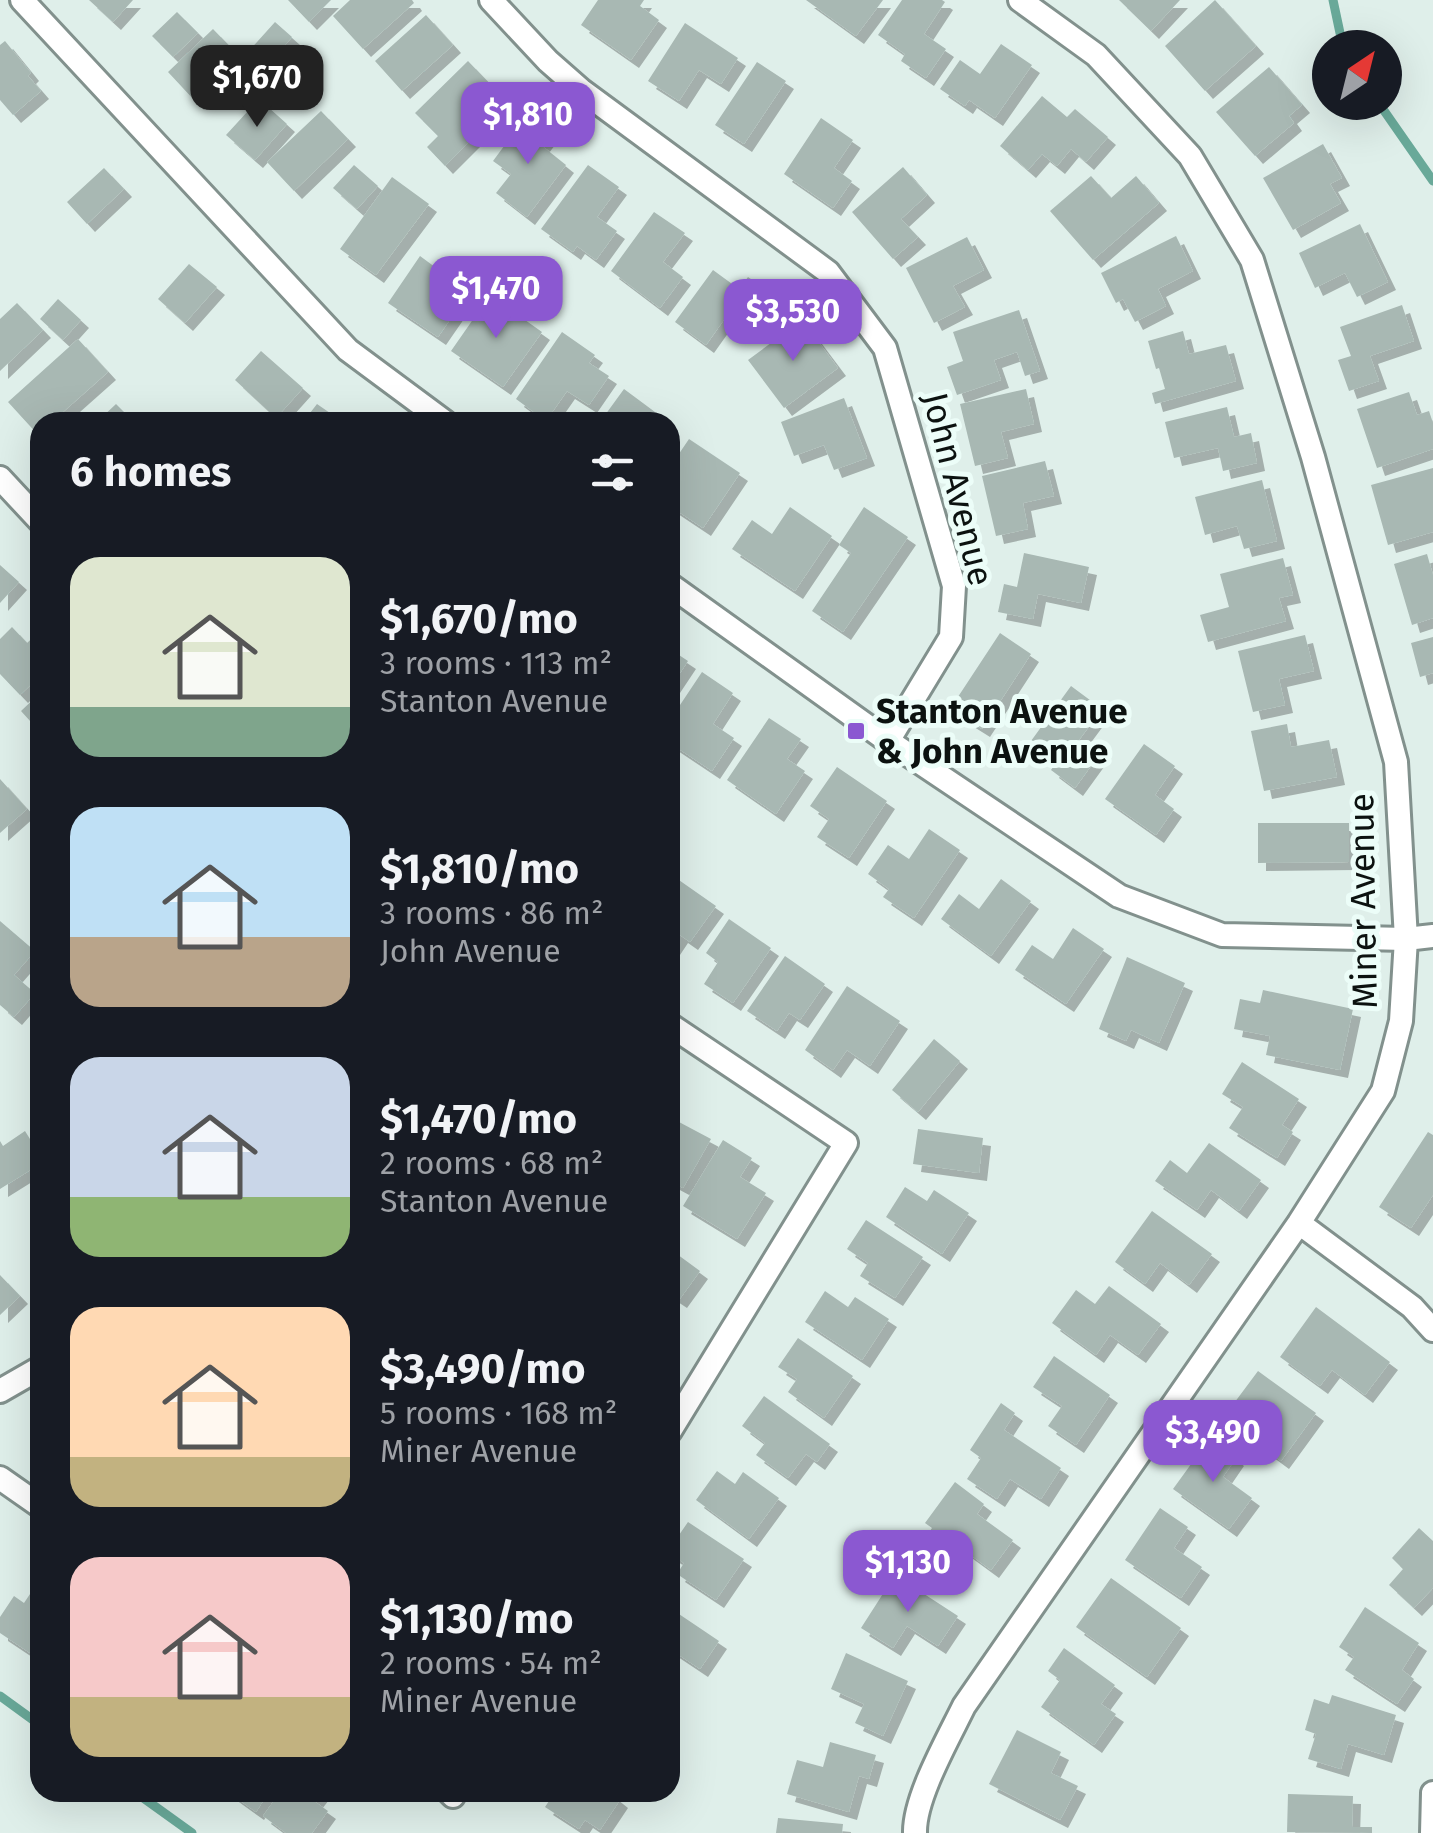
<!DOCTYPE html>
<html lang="en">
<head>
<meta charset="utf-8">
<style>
  body { margin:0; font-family:"Fira Sans",sans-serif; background:#242831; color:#f1f3f6; height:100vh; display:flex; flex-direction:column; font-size:38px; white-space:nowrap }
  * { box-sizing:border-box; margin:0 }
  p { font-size:32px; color:#9ea1a6 }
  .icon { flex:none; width:55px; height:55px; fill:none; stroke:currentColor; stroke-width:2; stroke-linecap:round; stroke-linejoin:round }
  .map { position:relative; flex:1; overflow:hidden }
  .side { position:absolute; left:30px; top:412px; width:650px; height:1390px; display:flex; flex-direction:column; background:#171b24; border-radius:30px; box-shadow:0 10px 40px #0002 }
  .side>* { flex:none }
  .needle { width:65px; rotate:35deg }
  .buttons { position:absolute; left:1312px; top:30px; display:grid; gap:20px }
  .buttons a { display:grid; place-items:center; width:90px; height:90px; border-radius:50%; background:#171b24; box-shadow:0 10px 40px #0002; font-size:50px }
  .price { position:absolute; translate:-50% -85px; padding:0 22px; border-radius:20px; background:#8b58d1; color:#fff; font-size:32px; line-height:65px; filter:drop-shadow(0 2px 5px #0008) }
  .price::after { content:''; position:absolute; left:50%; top:60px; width:30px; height:22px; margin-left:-15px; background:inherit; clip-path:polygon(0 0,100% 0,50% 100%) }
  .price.active { background:#222; color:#fff }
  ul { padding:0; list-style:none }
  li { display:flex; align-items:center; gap:30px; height:250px; padding:0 40px }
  li span { display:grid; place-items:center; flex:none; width:280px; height:200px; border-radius:30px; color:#555 }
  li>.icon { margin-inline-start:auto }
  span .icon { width:120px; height:120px; fill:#fffc; stroke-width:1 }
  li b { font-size:42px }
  h2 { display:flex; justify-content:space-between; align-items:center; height:120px; padding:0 40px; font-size:42px }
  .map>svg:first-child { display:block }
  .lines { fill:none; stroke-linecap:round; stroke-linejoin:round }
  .stream { stroke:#69a999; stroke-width:9 }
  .building { fill:#a8b8b3; filter:url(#shadow) }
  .minor-casing { stroke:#82918d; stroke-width:28 }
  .minor { stroke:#fff; stroke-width:22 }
  .poi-dot { fill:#8b58d1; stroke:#ecfdf8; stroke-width:4 }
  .labels { text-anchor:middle; stroke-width:10; stroke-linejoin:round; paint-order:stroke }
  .street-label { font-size:35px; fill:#0c1210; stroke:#ecfdf8 }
  .poi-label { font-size:35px; font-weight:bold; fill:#0c1210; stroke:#ecfdf8; text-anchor:start }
</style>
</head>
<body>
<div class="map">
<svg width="1433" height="1833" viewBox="0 0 1433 1833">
  <defs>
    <filter id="shadow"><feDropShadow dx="8" dy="8" stdDeviation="0" flood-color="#0004"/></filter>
  </defs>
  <rect width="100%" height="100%" fill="#dfefea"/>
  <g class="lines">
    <path class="stream" d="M 1333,0 L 1340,33 L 1348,48
      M 1378,102 L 1433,181
      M 0,1696 L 40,1725
      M 135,1792 L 192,1833"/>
  </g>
  <path class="building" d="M 89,0 L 133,0 L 113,22 Z
    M 288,0 L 331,0 L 309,22 Z
    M 350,0 L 412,0 L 414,3 L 363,49 L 333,16 Z
    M 598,0 L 644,0 L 640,6 L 659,20 L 631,60 L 581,25 Z
    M 806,0 L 883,0 L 856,36 Z
    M 902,0 L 942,0 L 945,2 L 924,34 L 946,49 L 926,78 L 901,61 L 905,54 L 878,35 Z
    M 1119,0 L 1180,0 L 1151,31 Z
    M 1215,0 L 1256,46 L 1205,91 L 1165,46 Z
    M 177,12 L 198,33 L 173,57 L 152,36 Z
    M 426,15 L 453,45 L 402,91 L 375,61 Z
    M 275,22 L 292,37 L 266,67 L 248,52 Z
    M 685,23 L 738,58 L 721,84 L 699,70 L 679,101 L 648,81 Z
    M 213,29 L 241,58 L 196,102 L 168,72 Z
    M 5,41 L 31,73 L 28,76 L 41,91 L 13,115 L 0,100 L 0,45 Z
    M 1001,44 L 1032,65 L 995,118 L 969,100 L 965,106 L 940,89 L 960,60 L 980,74 Z
    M 468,61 L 491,85 L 478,98 L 496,115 L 445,166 L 427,147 L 438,136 L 415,113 Z
    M 757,62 L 786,81 L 744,144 L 715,125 Z
    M 1269,67 L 1302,105 L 1289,116 L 1294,123 L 1255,156 L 1216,112 Z
    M 1042,96 L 1067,117 L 1075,109 L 1108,137 L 1086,162 L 1071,149 L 1057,166 L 1042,154 L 1028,170 L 1000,146 Z
    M 259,99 L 287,124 L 255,160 L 226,135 Z
    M 321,111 L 348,139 L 294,191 L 267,162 Z
    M 527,115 L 550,133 L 541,145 L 566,165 L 527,217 L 496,193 L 511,174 L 493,161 Z
    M 821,118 L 853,140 L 834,168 L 852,181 L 833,208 L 784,174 Z
    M 1323,144 L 1342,178 L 1330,184 L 1341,203 L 1293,230 L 1263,178 Z
    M 354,165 L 378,186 L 357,209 L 333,188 Z
    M 588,165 L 619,187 L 597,217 L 617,231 L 596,260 L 577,246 L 573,252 L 541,229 Z
    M 903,167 L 927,195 L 901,219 L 918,237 L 893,259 L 852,212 Z
    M 104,168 L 124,189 L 87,224 L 67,202 Z
    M 1091,176 L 1111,198 L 1136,176 L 1159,203 L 1093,260 L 1050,211 Z
    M 392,177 L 429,204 L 376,275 L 340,249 Z
    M 654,212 L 685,233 L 663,262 L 683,277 L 660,308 L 611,271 Z
    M 1360,224 L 1388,282 L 1357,297 L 1345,273 L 1315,288 L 1299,253 Z
    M 1176,236 L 1193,271 L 1158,289 L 1166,306 L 1135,322 L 1123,299 L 1116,303 L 1101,273 Z
    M 967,237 L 984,270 L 953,286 L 965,307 L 934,323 L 906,268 Z
    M 420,256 L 439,270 L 445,261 L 476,282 L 438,337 L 388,303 Z
    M 189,264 L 217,287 L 185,323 L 158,299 Z
    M 713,270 L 739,289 L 748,277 L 772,294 L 752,321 L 733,307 L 706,345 L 675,322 Z
    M 490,295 L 542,332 L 503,387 L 451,351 Z
    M 58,299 L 81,320 L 63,340 L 40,319 Z
    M 17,303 L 43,330 L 0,371 L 0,319 Z
    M 1402,305 L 1414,341 L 1370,356 L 1379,381 L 1349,391 L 1338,360 L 1351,356 L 1340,327 Z
    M 1019,310 L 1040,371 L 1025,376 L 1017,352 L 994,360 L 1001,380 L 957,395 L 947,367 L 963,361 L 953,332 Z
    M 802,320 L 838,368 L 784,408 L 748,360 Z
    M 1183,331 L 1189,354 L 1226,345 L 1236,381 L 1155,404 L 1152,393 L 1165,389 L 1159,368 L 1156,369 L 1148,341 Z
    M 562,332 L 595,355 L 589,363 L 609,376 L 589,405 L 567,391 L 546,421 L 516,399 Z
    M 78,339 L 108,372 L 63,412 L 68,417 L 62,422 L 40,422 L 40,437 L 8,402 Z
    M 261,351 L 303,388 L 276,418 L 235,380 Z
    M 624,389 L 655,412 L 649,420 L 652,422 L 600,422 Z
    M 1026,389 L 1034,424 L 1001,432 L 1008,458 L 975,466 L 960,404 Z
    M 1409,392 L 1417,415 L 1429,411 L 1433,423 L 1433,449 L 1377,468 L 1357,409 Z
    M 844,398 L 867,458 L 834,470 L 824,445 L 794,456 L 781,422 Z
    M 116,404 L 134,422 L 101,422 L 99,420 Z
    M 317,404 L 343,422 L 303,422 Z
    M 1227,407 L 1234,437 L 1251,433 L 1257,463 L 1223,471 L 1218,448 L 1174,458 L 1165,422 Z
    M 689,439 L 740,473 L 703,528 L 670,506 L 670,467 Z
    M 1045,461 L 1054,496 L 1023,503 L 1028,529 L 996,536 L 982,476 Z
    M 1433,468 L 1433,532 L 1388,545 L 1371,485 Z
    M 1262,480 L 1277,541 L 1244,549 L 1237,526 L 1205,535 L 1195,497 Z
    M 790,507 L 832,536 L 795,591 L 732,549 L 752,520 L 772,534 Z
    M 864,507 L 908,537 L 843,632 L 812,611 L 851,553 L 839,545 Z
    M 1024,553 L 1089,567 L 1081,603 L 1038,594 L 1033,619 L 998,612 L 1004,584 L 1017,587 Z
    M 1427,554 L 1433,575 L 1433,618 L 1412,625 L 1394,564 Z
    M 1283,558 L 1293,595 L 1279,598 L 1286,621 L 1208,642 L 1200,615 L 1229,607 L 1220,574 Z
    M 0,565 L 19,582 L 0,603 Z
    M 12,627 L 27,643 L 40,631 L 40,676 L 20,695 L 0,674 L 0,639 Z
    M 1000,633 L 1031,654 L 982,729 L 950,709 Z
    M 1305,635 L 1314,671 L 1279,679 L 1285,705 L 1253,712 L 1238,651 Z
    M 1433,637 L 1433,673 L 1420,677 L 1411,643 Z
    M 670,649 L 688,661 L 670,688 Z
    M 702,672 L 733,693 L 713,724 L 734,738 L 712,771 L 670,743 L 670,720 Z
    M 1071,686 L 1102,709 L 1076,744 L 1096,759 L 1075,788 L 1051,770 L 1058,760 L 1031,741 Z
    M 40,693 L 40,732 L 21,711 Z
    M 769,718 L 801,739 L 787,759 L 805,771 L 776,814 L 727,780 Z
    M 1287,724 L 1291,747 L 1329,740 L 1337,777 L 1264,791 L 1251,731 Z
    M 1144,744 L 1175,766 L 1155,795 L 1174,809 L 1156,835 L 1105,799 Z
    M 837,767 L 887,801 L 849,858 L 817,837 L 829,819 L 810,806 Z
    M 0,779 L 27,809 L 0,833 Z
    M 1258,823 L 1349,823 L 1349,862 L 1258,863 Z
    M 929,829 L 960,850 L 914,918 L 883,897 L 889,889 L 868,874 L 888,845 L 909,859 Z
    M 676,878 L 716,906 L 690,942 L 680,935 L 670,950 L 670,887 Z
    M 1001,879 L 1031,901 L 991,956 L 941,919 L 959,894 L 979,909 Z
    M 729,919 L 771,948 L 733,1003 L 704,984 L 718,962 L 706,953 Z
    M 0,921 L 35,951 L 14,975 L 35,993 L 14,1017 L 0,1005 Z
    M 1073,928 L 1104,949 L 1066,1004 L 1015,970 L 1032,945 L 1053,959 Z
    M 785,956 L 825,984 L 800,1020 L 789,1013 L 777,1031 L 747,1011 Z
    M 1127,957 L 1185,983 L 1159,1043 L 1131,1030 L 1126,1041 L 1099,1029 Z
    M 847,986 L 900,1021 L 870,1066 L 847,1050 L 833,1070 L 805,1050 Z
    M 1263,990 L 1353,1009 L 1340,1070 L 1266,1055 L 1270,1036 L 1234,1029 L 1240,999 L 1260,1003 Z
    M 934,1039 L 960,1061 L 918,1112 L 892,1090 Z
    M 1242,1062 L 1299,1099 L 1282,1125 L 1293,1132 L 1277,1158 L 1229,1128 L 1243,1107 L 1222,1094 Z
    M 679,1122 L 711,1139 L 683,1188 L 670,1181 L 670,1133 L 672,1134 Z
    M 918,1129 L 983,1138 L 979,1173 L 913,1164 Z
    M 25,1131 L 40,1155 L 40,1164 L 0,1189 L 0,1141 L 3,1146 Z
    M 1428,1132 L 1433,1135 L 1433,1195 L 1411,1228 L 1379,1207 Z
    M 723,1140 L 752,1158 L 740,1177 L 766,1193 L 737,1239 L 683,1206 Z
    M 1209,1143 L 1261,1180 L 1239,1211 L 1211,1190 L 1197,1210 L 1155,1181 L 1170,1160 L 1187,1173 Z
    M 905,1187 L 927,1201 L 934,1190 L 969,1213 L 942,1254 L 886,1217 Z
    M 1152,1211 L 1212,1254 L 1189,1285 L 1160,1263 L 1145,1284 L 1115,1262 Z
    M 866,1220 L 923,1257 L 895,1298 L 860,1276 L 868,1263 L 847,1249 Z
    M 670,1249 L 700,1271 L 679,1300 L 670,1294 Z
    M 0,1275 L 20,1296 L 0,1315 Z
    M 1109,1286 L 1161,1324 L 1138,1355 L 1110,1335 L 1096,1355 L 1052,1323 L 1076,1290 L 1095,1304 Z
    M 825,1291 L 848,1307 L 855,1297 L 889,1319 L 862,1360 L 805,1322 Z
    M 1316,1307 L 1390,1362 L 1365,1395 L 1332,1370 L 1320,1386 L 1280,1357 Z
    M 798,1338 L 853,1376 L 824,1418 L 788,1392 L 797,1379 L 778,1367 Z
    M 1054,1356 L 1110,1395 L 1076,1445 L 1048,1426 L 1062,1406 L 1033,1387 Z
    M 1258,1371 L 1316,1413 L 1281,1461 L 1223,1418 Z
    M 764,1396 L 830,1444 L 817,1462 L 806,1454 L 788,1478 L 756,1455 L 765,1443 L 742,1426 Z
    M 1001,1403 L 1015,1413 L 1004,1430 L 1061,1468 L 1041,1499 L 1010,1479 L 997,1499 L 967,1479 L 981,1458 L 970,1450 Z
    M 1210,1438 L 1236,1458 L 1223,1477 L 1252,1498 L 1229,1529 L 1173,1489 Z
    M 717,1471 L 735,1484 L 743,1472 L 779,1498 L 749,1539 L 696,1500 Z
    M 955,1482 L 984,1504 L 977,1514 L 1013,1540 L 991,1570 L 961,1548 L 946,1569 L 918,1549 L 932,1528 L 925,1523 Z
    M 1160,1508 L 1188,1527 L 1174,1548 L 1202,1567 L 1181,1598 L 1125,1560 Z
    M 688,1522 L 744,1559 L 716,1600 L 677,1574 L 684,1563 L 670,1554 L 670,1548 Z
    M 1419,1528 L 1433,1541 L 1433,1588 L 1414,1608 L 1389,1585 L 1403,1569 L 1392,1558 Z
    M 895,1575 L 958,1616 L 938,1646 L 907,1626 L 893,1648 L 861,1628 Z
    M 1111,1578 L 1181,1628 L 1147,1677 L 1076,1627 Z
    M 40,1579 L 40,1645 L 33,1655 L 0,1633 L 0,1617 L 14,1596 L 24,1603 Z
    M 1365,1607 L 1419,1643 L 1402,1670 L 1414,1679 L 1397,1704 L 1345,1670 L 1354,1657 L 1339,1647 Z
    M 670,1608 L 719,1641 L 700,1669 L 670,1649 Z
    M 1064,1648 L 1115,1685 L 1101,1704 L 1116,1714 L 1094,1745 L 1041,1707 L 1060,1680 L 1048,1671 Z
    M 846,1653 L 908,1681 L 883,1736 L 855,1723 L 864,1704 L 831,1689 Z
    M 1332,1695 L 1396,1715 L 1384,1755 L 1348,1744 L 1341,1769 L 1308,1759 L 1316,1734 L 1305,1730 L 1314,1699 L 1329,1704 Z
    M 1017,1730 L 1061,1752 L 1051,1773 L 1078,1786 L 1060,1820 L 989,1784 Z
    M 830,1742 L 876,1755 L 869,1779 L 859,1776 L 849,1812 L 787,1794 L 797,1760 L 823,1767 Z
    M 228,1792 L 269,1792 L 256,1812 Z
    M 280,1792 L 321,1792 L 314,1801 L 328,1811 L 312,1833 L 286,1833 L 263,1816 Z
    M 549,1792 L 610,1792 L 620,1800 L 600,1830 L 585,1820 L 579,1829 L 545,1807 L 553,1795 Z
    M 1288,1794 L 1353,1796 L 1352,1827 L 1372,1827 L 1372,1833 L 1287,1832 Z
    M 778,1818 L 843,1824 L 842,1833 L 776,1833 Z"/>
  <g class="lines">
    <defs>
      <path id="minor" d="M 22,0 L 348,350 L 445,422
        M 491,0 L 548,61 L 581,90 L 828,272 L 885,348 L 954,586 L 951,637 L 888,741
        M 0,478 L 40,521
        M 670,585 L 888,741 L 1119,896 L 1222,935 L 1406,939 L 1433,936
        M 670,1025 L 846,1143 L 670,1431
        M 1299,1223 L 1412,1307 L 1433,1330
        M 0,1391 L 40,1368
        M 0,1478 L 40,1506
        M 449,1792 L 453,1796 L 455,1792
        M 915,1833 C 914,1798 948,1739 964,1706 L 1299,1223 L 1383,1091 L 1401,1021 L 1406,939 L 1396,762 L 1313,457 L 1252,260 L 1190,156 L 1096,55 L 1020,0
        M 1432,1833 L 1433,1793"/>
    </defs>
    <use href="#minor" class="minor-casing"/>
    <use href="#minor" class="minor"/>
  </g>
  <rect class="poi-dot" x="846" y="721" width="20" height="20" rx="5"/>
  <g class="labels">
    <g class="street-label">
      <text transform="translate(958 489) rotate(76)" y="12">John Avenue</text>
      <text transform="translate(1363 901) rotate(-91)" y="12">Miner Avenue</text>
    </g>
    <g class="poi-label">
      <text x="876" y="723">Stanton Avenue<tspan x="876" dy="40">&amp; John Avenue</tspan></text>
    </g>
  </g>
</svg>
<div class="buttons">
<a><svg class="needle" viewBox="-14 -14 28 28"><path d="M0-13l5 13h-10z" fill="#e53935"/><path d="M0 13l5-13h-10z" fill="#9ea1a6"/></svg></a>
</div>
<b class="price active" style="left:257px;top:130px">$1,670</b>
<b class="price" style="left:528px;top:167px">$1,810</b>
<b class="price" style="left:496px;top:341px">$1,470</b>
<b class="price" style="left:793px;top:364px">$3,530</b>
<b class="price" style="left:1213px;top:1485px">$3,490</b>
<b class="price" style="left:908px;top:1615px">$1,130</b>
<section class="side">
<h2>6 homes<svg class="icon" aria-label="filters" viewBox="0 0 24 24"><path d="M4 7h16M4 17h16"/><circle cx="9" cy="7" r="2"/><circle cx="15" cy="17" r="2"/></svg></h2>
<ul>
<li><span style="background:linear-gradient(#dfe7d0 75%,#7fa58c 0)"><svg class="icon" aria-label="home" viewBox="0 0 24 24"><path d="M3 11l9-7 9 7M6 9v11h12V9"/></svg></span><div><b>$1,670/mo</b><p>3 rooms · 113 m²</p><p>Stanton Avenue</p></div></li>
<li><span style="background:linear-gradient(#bfe0f5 65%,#b9a48a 0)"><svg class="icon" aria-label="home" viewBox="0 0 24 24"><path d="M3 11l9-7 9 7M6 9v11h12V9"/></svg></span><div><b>$1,810/mo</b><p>3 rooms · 86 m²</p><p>John Avenue</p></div></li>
<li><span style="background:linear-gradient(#c9d6e8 70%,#8fb573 0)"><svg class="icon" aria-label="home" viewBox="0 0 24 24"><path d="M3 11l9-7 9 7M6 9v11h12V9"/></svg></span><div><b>$1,470/mo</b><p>2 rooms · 68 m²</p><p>Stanton Avenue</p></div></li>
<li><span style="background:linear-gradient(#ffd9b3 75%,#c2b280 0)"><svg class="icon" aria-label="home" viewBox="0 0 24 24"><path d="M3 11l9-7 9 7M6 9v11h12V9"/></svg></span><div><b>$3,490/mo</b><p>5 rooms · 168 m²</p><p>Miner Avenue</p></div></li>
<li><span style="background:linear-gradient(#f6c9c9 70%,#c2b280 0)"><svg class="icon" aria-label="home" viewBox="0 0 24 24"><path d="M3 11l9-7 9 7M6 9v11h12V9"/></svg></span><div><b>$1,130/mo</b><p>2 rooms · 54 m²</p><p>Miner Avenue</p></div></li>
</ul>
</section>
</div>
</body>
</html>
